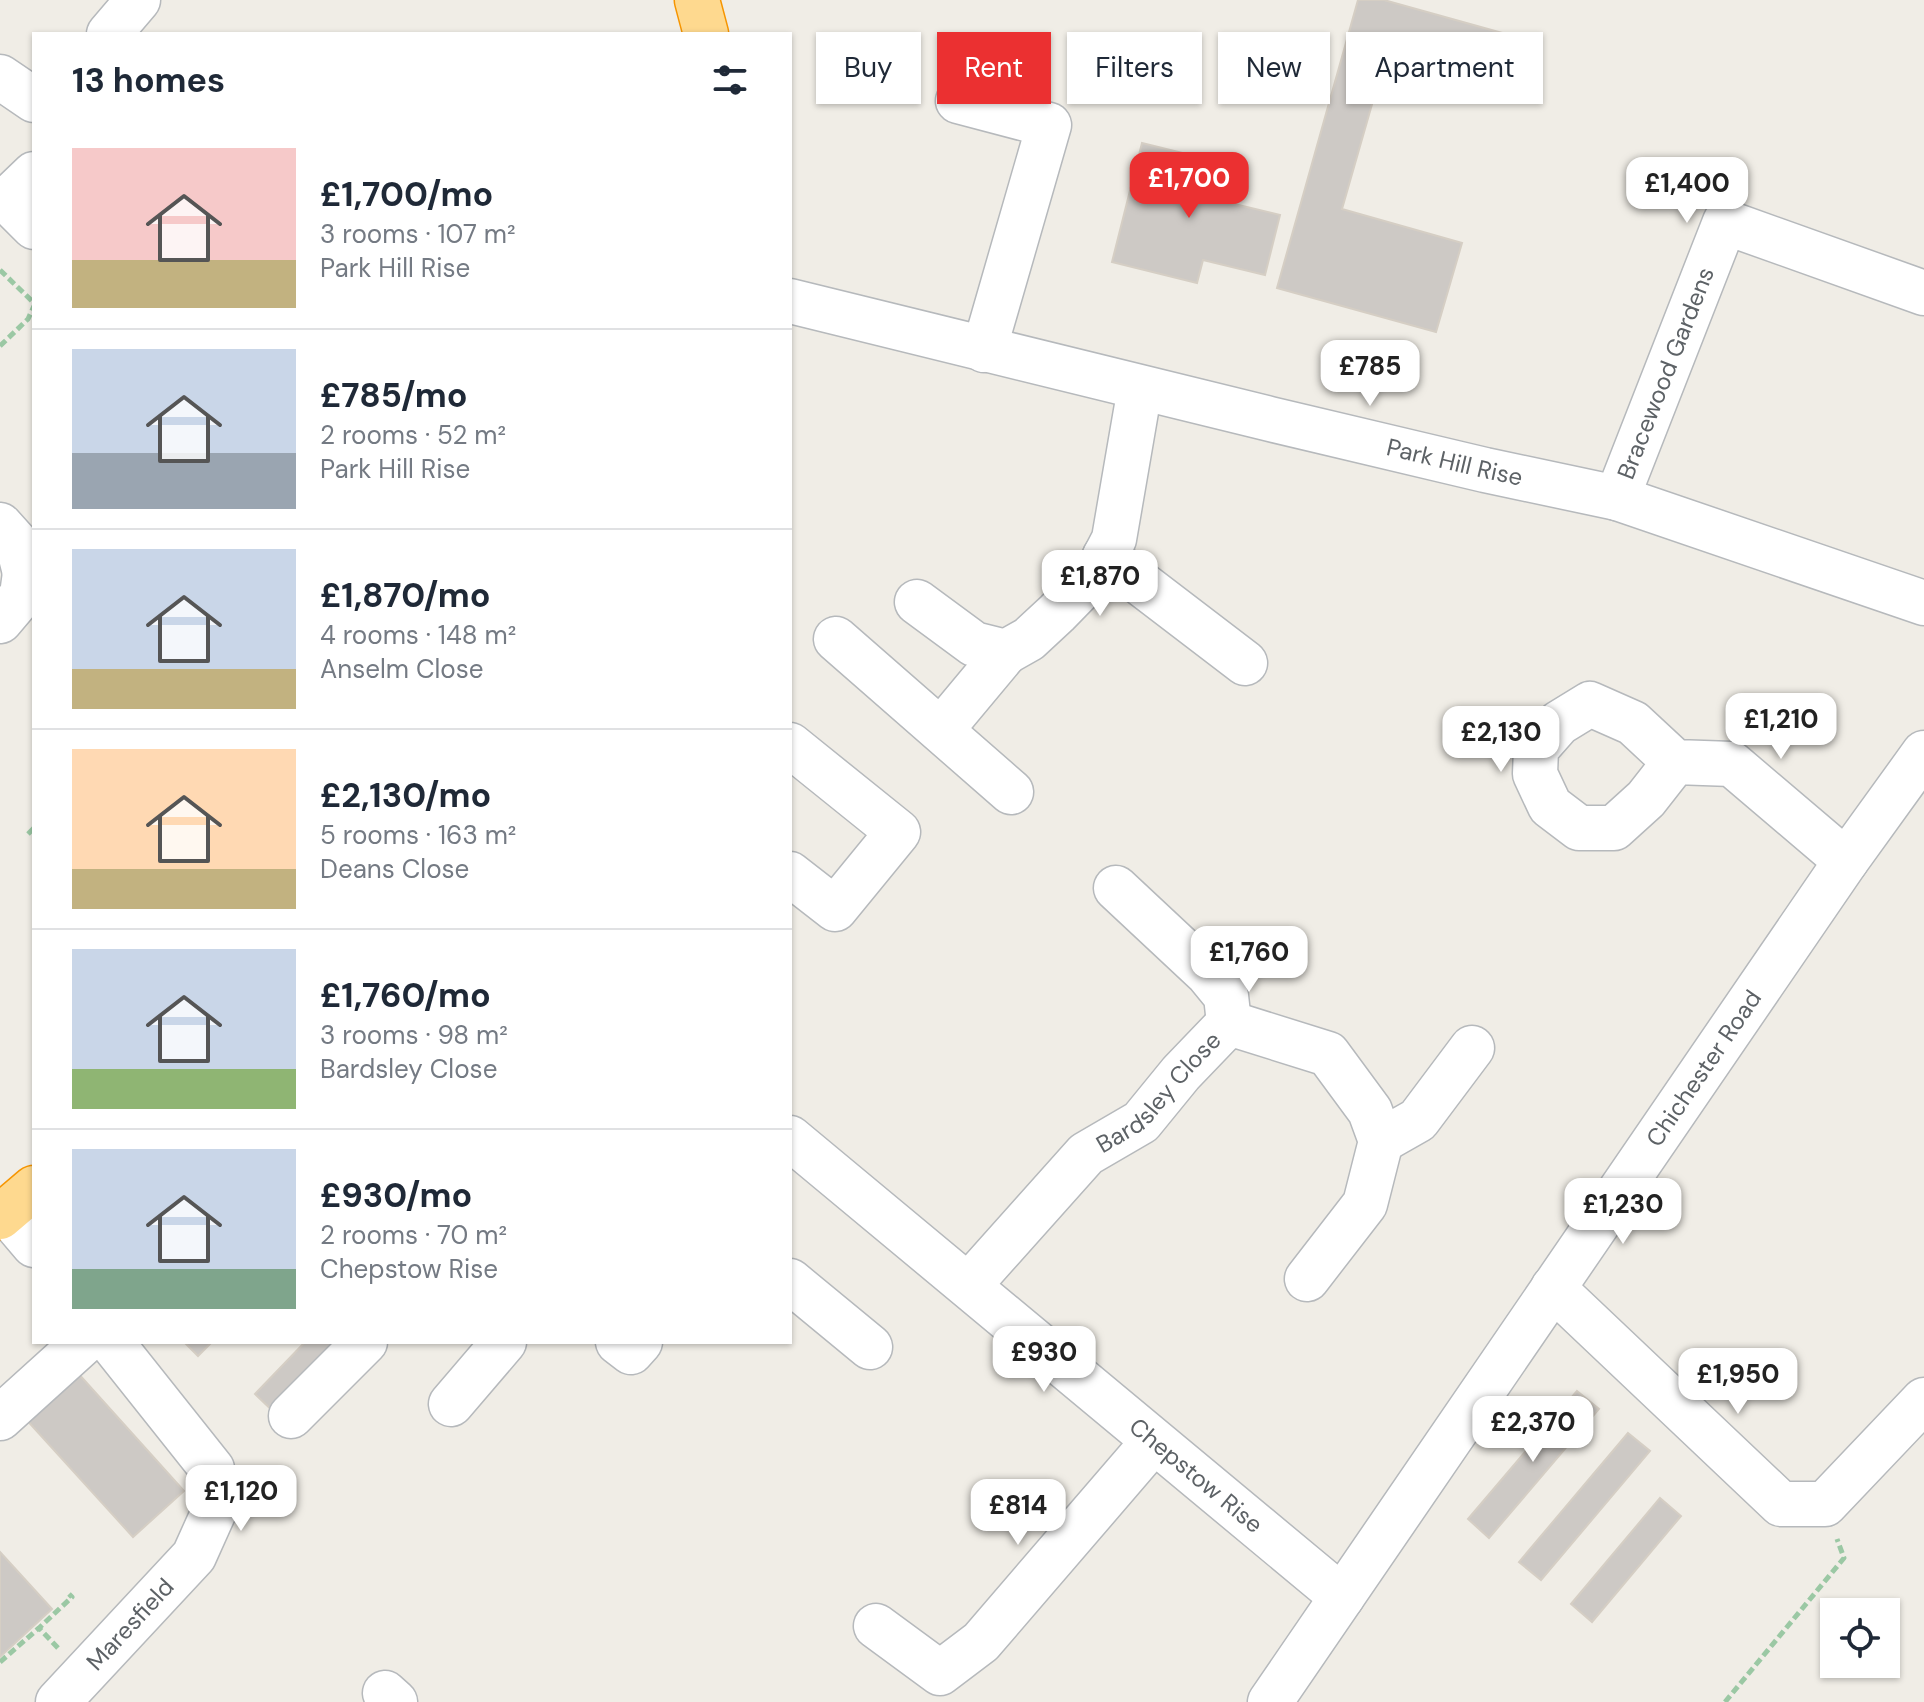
<!DOCTYPE html>
<html lang="en">
<head>
<meta charset="utf-8">
<style>
  body { margin:0; font-family:"DM Sans",sans-serif; background:#f6f6f7; color:#1f2937; height:100vh; display:flex; flex-direction:column; font-size:30px; white-space:nowrap }
  * { box-sizing:border-box; margin:0 }
  p { font-size:26px; color:#747a83 }
  .icon { flex:none; width:44px; height:44px; fill:none; stroke:currentColor; stroke-width:2; stroke-linecap:round; stroke-linejoin:round }
  .map { position:relative; flex:1; overflow:hidden }
  .sheet { position:absolute; left:32px; top:32px; width:760px; height:1312px; display:flex; flex-direction:column; background:#fff; border-radius:0px; box-shadow:0 2px 6px #0004 }
  .sheet>* { flex:none }
  .banner { position:absolute; left:816px; top:32px; width:760px; height:72px; display:flex; gap:16px }
  .fabs { position:absolute; left:1820px; top:1598px; display:grid; gap:16px }
  .fabs a { display:grid; place-items:center; width:80px; height:80px; border-radius:0px; background:#fff; box-shadow:0 2px 6px #0004; font-size:40px }
  .price { position:absolute; translate:-50% -68px; padding:0 18px; border-radius:16px; background:#fff; color:#222; font-size:26px; line-height:52px; filter:drop-shadow(0 2px 4px #0008) }
  .price::after { content:''; position:absolute; left:50%; top:48px; width:24px; height:18px; margin-left:-12px; background:inherit; clip-path:polygon(0 0,100% 0,50% 100%) }
  .price.on { background:#eb3031; color:#fff }
  ul { padding:0; list-style:none }
  li { display:flex; align-items:center; gap:24px; height:200px; padding:0 40px }
  li+li { border-top:2px solid #e0e1e3 }
  li span { display:grid; place-items:center; flex:none; width:224px; height:160px; border-radius:0px; color:#555 }
  li>.icon { margin-inline-start:auto }
  span .icon { width:96px; height:96px; fill:#fffc; stroke-width:1 }
  li b { font-size:34px }
  h2 { display:flex; justify-content:space-between; align-items:center; height:96px; padding:0 40px; font-size:34px }
  .chip { padding:0 28px; border-radius:0px; background:#fff; box-shadow:0 2px 6px #0004; font-size:28px; line-height:72px }
  .chip.on { background:#eb3031; color:#fff }
  .map>svg:first-child { display:block }
  .building { fill:#cdc9c5; stroke:#d5cec4; stroke-width:2 }
  .lines { fill:none; stroke-linecap:round; stroke-linejoin:round }
  .minor-casing { stroke:#b6b9bc; stroke-width:47 }
  .highway-casing { stroke:#f69500; stroke-width:47 }
  .path { stroke:#9bc8a4; stroke-width:5; stroke-dasharray:8 4; stroke-linecap:butt }
  .minor { stroke:#fff; stroke-width:44 }
  .highway { stroke:#fed98f; stroke-width:44 }
  .labels { text-anchor:middle; stroke-width:6; stroke-linejoin:round; paint-order:stroke }
  .street-label { font-size:24px; fill:#5d6266; stroke:#fff }
</style>
</head>
<body>
<div class="map">
<svg width="1924" height="1702" viewBox="0 0 1924 1702">
  <rect width="100%" height="100%" fill="#f0ede6"/>
  <path class="building" d="M 1358,0 L 1384,0 L 1531,41 L 1521,75 L 1391,38 L 1342,209 L 1462,243 L 1436,332 L 1277,288 Z
    M 1142,143 L 1227,164 L 1218,200 L 1280,215 L 1265,275 L 1203,260 L 1197,283 L 1112,262 Z
    M 184,1342 L 212,1342 L 198,1356 Z
    M 305,1342 L 347,1342 L 277,1415 L 255,1394 Z
    M 76,1371 L 184,1491 L 133,1537 L 24,1417 Z
    M 1577,1391 L 1599,1409 L 1489,1538 L 1468,1519 Z
    M 1628,1433 L 1650,1451 L 1541,1580 L 1519,1562 Z
    M 1660,1498 L 1681,1516 L 1592,1622 L 1571,1604 Z
    M 0,1552 L 52,1609 L 0,1657 Z"/>
  <g class="lines">
    <defs>
      <g id="minor">
        <path d="M 109,34 L 138,0"/>
        <path d="M 0,77 L 34,100"/>
        <path d="M 958,101 L 1049,125 L 984,350"/>
        <path d="M 34,174 L 7,200 L 34,227"/>
        <path id="s1" d="M 790,301 L 1270,419 L 1485,470 L 1617,498 L 1924,603"/>
        <path id="s2" d="M 1617,498 L 1725,222 L 1924,293"/>
        <path d="M 0,525 L 18,545 L 25,573 L 34,579"/>
        <path d="M 1105,556 L 1245,663"/>
        <path d="M 917,602 L 974,644 L 1006,652 L 1029,639 L 1057,613 L 1097,572 L 1114,539 L 1140,388"/>
        <path d="M 0,621 L 22,595 L 25,573"/>
        <path d="M 836,639 L 1011,792"/>
        <path d="M 941,730 L 1006,652"/>
        <path d="M 790,745 L 898,832 L 835,909 L 790,874"/>
        <path d="M 1675,762 L 1646,799 L 1614,828 L 1579,828 L 1550,806 L 1535,774 L 1536,749 L 1559,723 L 1590,704 L 1633,723 L 1675,762 L 1732,764 L 1846,861"/>
        <path d="M 1116,888 L 1208,974 L 1226,996 L 1229,1023"/>
        <path id="s3" d="M 790,1138 L 1342,1597"/>
        <path d="M 1381,1141 L 1418,1120 L 1472,1048"/>
        <path d="M 6,1212 L 34,1245"/>
        <path d="M 790,1281 L 870,1347"/>
        <path id="s4" d="M 969,1285 L 1086,1154 L 1141,1122 L 1181,1073 L 1229,1023 L 1328,1054 L 1370,1111 L 1381,1141 L 1365,1204 L 1307,1279"/>
        <path d="M 1553,1288 L 1781,1504 L 1825,1504 L 1924,1400"/>
        <path d="M 618,1342 L 631,1352 L 640,1342"/>
        <path d="M 451,1404 L 504,1342"/>
        <path d="M 291,1416 L 365,1342"/>
        <path d="M 0,1418 L 84,1342"/>
        <path d="M 876,1626 L 940,1673 L 981,1642 L 1153,1442"/>
        <path d="M 385,1693 L 395,1702"/>
        <path id="s5" d="M 58,1702 L 194,1556 L 216,1507 L 212,1469 L 111,1342"/>
        <path id="s6" d="M 1270,1702 L 1846,861 L 1924,753"/>
      </g>
      <path id="highway" d="M 697,0 L 706,34
        M 0,1217 L 34,1188"/>
    </defs>
    <use href="#minor" class="minor-casing"/>
    <use href="#highway" class="highway-casing"/>
    <path class="path" d="M 0,270 L 34,303
      M 0,346 L 28,319 L 34,306
      M 28,834 L 34,828
      M 58,1648 L 39,1628 L 72,1597 L 69,1594
      M 0,1662 L 39,1628
      M 1725,1702 L 1844,1558 L 1837,1539"/>
    <use href="#minor" class="minor"/>
    <use href="#highway" class="highway"/>
  </g>
  <g class="labels">
    <g class="street-label">
      <text dy="8" stroke="none"><textPath href="#s2" startOffset="134">Bracewood Gardens</textPath></text>
      <text dy="8" stroke="none"><textPath href="#s1" startOffset="684">Park Hill Rise</textPath></text>
      <text dy="8" stroke="none"><textPath href="#s6" startOffset="768">Chichester Road</textPath></text>
      <text dy="8" stroke="none"><textPath href="#s4" startOffset="272">Bardsley Close</textPath></text>
      <text dy="8" stroke="none"><textPath href="#s3" startOffset="528">Chepstow Rise</textPath></text>
      <text dy="8" stroke="none"><textPath href="#s5" startOffset="106">Maresfield</textPath></text>
    </g>
  </g>
</svg>
<div class="fabs">
<a><svg class="icon" aria-label="locate" viewBox="0 0 24 24"><circle cx="12" cy="12" r="6"/><path d="M12 2v4M12 18v4M2 12h4M18 12h4"/></svg></a>
</div>
<b class="price on" style="left:1189px;top:220px">£1,700</b>
<b class="price" style="left:1687px;top:225px">£1,400</b>
<b class="price" style="left:1370px;top:408px">£785</b>
<b class="price" style="left:1100px;top:618px">£1,870</b>
<b class="price" style="left:1781px;top:761px">£1,210</b>
<b class="price" style="left:1501px;top:774px">£2,130</b>
<b class="price" style="left:1249px;top:994px">£1,760</b>
<b class="price" style="left:1623px;top:1246px">£1,230</b>
<b class="price" style="left:1044px;top:1394px">£930</b>
<b class="price" style="left:1738px;top:1416px">£1,950</b>
<b class="price" style="left:1533px;top:1464px">£2,370</b>
<b class="price" style="left:241px;top:1533px">£1,120</b>
<b class="price" style="left:1018px;top:1547px">£814</b>
<div class="banner">
<a class="chip">Buy</a>
<a class="chip on">Rent</a>
<a class="chip">Filters</a>
<a class="chip">New</a>
<a class="chip">Apartment</a>
</div>
<section class="sheet">
<h2>13 homes<svg class="icon" aria-label="filters" viewBox="0 0 24 24"><path d="M4 7h16M4 17h16"/><circle cx="9" cy="7" r="2"/><circle cx="15" cy="17" r="2"/></svg></h2>
<ul>
<li><span style="background:linear-gradient(#f6c9c9 70%,#c2b280 0)"><svg class="icon" aria-label="home" viewBox="0 0 24 24"><path d="M3 11l9-7 9 7M6 9v11h12V9"/></svg></span><div><b>£1,700/mo</b><p>3 rooms · 107 m²</p><p>Park Hill Rise</p></div></li>
<li><span style="background:linear-gradient(#c9d6e8 65%,#9aa5b1 0)"><svg class="icon" aria-label="home" viewBox="0 0 24 24"><path d="M3 11l9-7 9 7M6 9v11h12V9"/></svg></span><div><b>£785/mo</b><p>2 rooms · 52 m²</p><p>Park Hill Rise</p></div></li>
<li><span style="background:linear-gradient(#c9d6e8 75%,#c2b280 0)"><svg class="icon" aria-label="home" viewBox="0 0 24 24"><path d="M3 11l9-7 9 7M6 9v11h12V9"/></svg></span><div><b>£1,870/mo</b><p>4 rooms · 148 m²</p><p>Anselm Close</p></div></li>
<li><span style="background:linear-gradient(#ffd9b3 75%,#c2b280 0)"><svg class="icon" aria-label="home" viewBox="0 0 24 24"><path d="M3 11l9-7 9 7M6 9v11h12V9"/></svg></span><div><b>£2,130/mo</b><p>5 rooms · 163 m²</p><p>Deans Close</p></div></li>
<li><span style="background:linear-gradient(#c9d6e8 75%,#8fb573 0)"><svg class="icon" aria-label="home" viewBox="0 0 24 24"><path d="M3 11l9-7 9 7M6 9v11h12V9"/></svg></span><div><b>£1,760/mo</b><p>3 rooms · 98 m²</p><p>Bardsley Close</p></div></li>
<li><span style="background:linear-gradient(#c9d6e8 75%,#7fa58c 0)"><svg class="icon" aria-label="home" viewBox="0 0 24 24"><path d="M3 11l9-7 9 7M6 9v11h12V9"/></svg></span><div><b>£930/mo</b><p>2 rooms · 70 m²</p><p>Chepstow Rise</p></div></li>
</ul>
</section>
</div>
</body>
</html>
